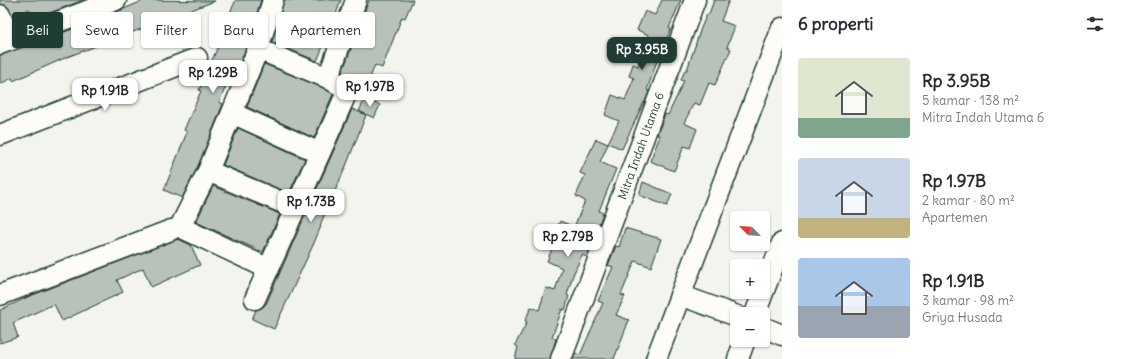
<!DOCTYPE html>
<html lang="id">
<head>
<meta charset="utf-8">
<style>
  body { margin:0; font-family:Delius,sans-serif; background:#f7f7f7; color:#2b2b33; height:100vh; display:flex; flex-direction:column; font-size:15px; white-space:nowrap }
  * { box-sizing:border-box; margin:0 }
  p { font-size:13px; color:#7c7c81 }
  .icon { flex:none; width:22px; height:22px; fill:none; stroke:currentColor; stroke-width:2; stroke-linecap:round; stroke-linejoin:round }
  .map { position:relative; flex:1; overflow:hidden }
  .side { display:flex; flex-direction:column; background:#fff; width:340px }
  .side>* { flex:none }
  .top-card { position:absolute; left:12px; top:12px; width:380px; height:36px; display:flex; gap:8px }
  .needle { width:26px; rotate:294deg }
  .tools { position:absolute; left:730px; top:211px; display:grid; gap:8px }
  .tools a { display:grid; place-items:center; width:40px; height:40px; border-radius:4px; background:#fff; box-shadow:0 1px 3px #0004; font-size:20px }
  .price { position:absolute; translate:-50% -34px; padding:0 9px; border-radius:8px; background:#fff; color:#222; font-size:13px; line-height:26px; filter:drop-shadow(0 1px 2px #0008) }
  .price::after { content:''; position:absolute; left:50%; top:24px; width:12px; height:9px; margin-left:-6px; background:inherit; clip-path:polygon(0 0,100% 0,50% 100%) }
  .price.current { background:#1f3d34; color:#fff }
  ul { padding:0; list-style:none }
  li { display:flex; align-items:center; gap:12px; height:100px; padding:0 16px }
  li span { display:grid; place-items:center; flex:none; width:112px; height:80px; border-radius:4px; color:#555 }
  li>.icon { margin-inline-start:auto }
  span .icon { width:48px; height:48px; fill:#fffc; stroke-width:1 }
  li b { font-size:17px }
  h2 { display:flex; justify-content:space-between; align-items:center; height:48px; padding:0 16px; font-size:17px }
  .tag { padding:0 14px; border-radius:4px; background:#fff; box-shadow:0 1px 3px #0004; font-size:14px; line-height:36px }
  .tag.current { background:#1f3d34; color:#fff }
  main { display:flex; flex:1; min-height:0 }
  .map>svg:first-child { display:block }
  .building { fill:#b9c1bb; stroke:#1f3d34 }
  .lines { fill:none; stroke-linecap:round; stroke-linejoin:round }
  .minor-casing { stroke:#1f3d34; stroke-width:23 }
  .minor { stroke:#fdfcf7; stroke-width:20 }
  .labels { text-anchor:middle; stroke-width:3; stroke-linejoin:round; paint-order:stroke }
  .street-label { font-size:12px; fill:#1f3d34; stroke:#fdfcf7 }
</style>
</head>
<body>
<main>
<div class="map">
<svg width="782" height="359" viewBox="0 0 782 359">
  <rect width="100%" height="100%" fill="#f4f4ef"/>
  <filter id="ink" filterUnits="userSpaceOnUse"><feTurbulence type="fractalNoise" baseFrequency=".025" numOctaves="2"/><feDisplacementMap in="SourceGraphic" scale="8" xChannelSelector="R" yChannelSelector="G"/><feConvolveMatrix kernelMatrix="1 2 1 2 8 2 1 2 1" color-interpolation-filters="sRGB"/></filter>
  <g filter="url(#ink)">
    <path class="building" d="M 0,0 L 84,0 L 33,19 L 29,9 L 13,17 L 7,6 L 0,4 Z
      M 145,0 L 215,1 L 67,57 L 13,81 L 12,78 L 0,84 L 0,55 L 95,21 Z
      M 236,0 L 261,0 L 247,45 L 234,77 L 231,75 L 219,102 L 223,104 L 198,166 L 182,198 L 164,190 L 187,132 L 184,130 L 201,91 L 199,90 L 227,26 L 224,25 Z
      M 284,0 L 341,0 L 336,14 L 338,15 L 330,38 L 327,37 L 317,61 L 272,42 Z
      M 369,0 L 413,0 L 405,18 L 402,17 L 382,68 L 375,65 L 366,88 L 357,84 L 353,79 L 342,73 Z
      M 662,0 L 681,0 L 669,28 L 671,29 L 658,58 L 647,90 L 649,91 L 645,102 L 644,102 L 622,149 L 608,143 L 619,121 L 605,115 L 612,95 L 625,100 L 634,78 L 629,76 L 633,64 L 638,66 L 649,35 L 637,30 L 645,11 L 655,15 Z
      M 714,0 L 729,0 L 721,21 L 735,26 L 727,47 L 731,49 L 715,85 L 709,83 L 700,105 L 694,103 L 684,123 L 697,129 L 690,148 L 684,146 L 674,171 L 650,161 L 660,136 L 657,135 L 665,114 L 668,115 L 684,81 L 681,80 L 685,70 L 687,70 L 701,28 L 707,14 L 709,14 Z
      M 264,64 L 323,88 L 333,94 L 314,138 L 247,107 Z
      M 365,99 L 380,105 L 374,118 L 359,111 Z
      M 352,109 L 366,115 L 346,166 L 320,225 L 321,226 L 314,243 L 274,329 L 252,319 L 256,310 L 261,308 L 266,304 Z
      M 238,128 L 305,159 L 289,193 L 223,165 Z
      M 596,139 L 608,144 L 600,162 L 616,169 L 599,211 L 603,213 L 587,257 L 582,255 L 573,275 L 567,295 L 569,296 L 565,310 L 562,309 L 552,337 L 556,339 L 550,359 L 515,359 L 518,347 L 515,345 L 527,322 L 525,321 L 531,307 L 539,310 L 546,288 L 555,291 L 562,268 L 547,261 L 556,239 L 553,238 L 560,221 L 574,227 L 585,201 L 576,196 L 585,175 L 580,173 Z
      M 643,182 L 672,194 L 667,206 L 639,195 Z
      M 213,186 L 280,214 L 263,252 L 196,222 Z
      M 625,228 L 661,239 L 651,267 L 635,261 L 621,295 L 625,296 L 616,315 L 629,320 L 614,359 L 573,359 L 575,353 L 580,355 L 603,303 L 598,301 L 613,267 L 608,265 L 616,246 L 619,247 Z
      M 178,239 L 191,245 L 200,265 L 151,287 L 143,268 L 117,280 L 123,292 L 62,321 L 54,304 L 13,323 L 18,337 L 0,343 L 0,310 L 30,296 Z"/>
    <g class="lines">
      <defs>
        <path id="minor" d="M 0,15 L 11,40
          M 0,44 L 116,0
          M 258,49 L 328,78
          M 232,113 L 320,153
          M 0,135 L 197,58
          M 208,171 L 295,208
          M 269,269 L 180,227 L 208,171 L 258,49 L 273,0
          M 0,295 L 171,230
          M 680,295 L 737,316
          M 255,299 L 347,92 L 347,89 L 328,78 L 356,0
          M 755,314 L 782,243
          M 763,327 L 782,335
          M 561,359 L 695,0
          M 656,359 L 782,28
          M 738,359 L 745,340"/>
      </defs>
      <use href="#minor" class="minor-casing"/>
      <use href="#minor" class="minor"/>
    </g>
  </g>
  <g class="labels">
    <g class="street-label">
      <text transform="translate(641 146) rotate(-70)" y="4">Mitra Indah Utama 6</text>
    </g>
  </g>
</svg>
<div class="tools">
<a><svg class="needle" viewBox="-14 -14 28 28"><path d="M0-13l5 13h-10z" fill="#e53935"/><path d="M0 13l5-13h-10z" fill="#7c7c81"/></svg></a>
<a>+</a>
<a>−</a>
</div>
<b class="price current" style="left:642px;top:71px">Rp 3.95B</b>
<b class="price" style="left:213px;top:94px">Rp 1.29B</b>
<b class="price" style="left:370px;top:108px">Rp 1.97B</b>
<b class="price" style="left:105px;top:112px">Rp 1.91B</b>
<b class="price" style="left:311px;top:223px">Rp 1.73B</b>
<b class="price" style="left:568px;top:258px">Rp 2.79B</b>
<div class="top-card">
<a class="tag current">Beli</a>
<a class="tag">Sewa</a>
<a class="tag">Filter</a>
<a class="tag">Baru</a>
<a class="tag">Apartemen</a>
</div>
</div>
<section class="side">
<h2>6 properti<svg class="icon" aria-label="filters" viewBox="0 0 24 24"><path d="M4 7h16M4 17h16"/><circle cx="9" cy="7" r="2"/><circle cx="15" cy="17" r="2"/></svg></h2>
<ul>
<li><span style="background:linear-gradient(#dfe7d0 75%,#7fa58c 0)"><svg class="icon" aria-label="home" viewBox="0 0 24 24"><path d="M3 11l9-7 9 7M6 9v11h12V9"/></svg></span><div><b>Rp 3.95B</b><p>5 kamar · 138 m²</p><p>Mitra Indah Utama 6</p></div></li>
<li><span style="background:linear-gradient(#c9d6e8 75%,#c2b280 0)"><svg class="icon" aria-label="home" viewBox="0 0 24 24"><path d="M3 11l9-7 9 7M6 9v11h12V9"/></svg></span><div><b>Rp 1.97B</b><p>2 kamar · 80 m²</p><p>Apartemen</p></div></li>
<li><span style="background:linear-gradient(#a9c7e8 60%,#9aa5b1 0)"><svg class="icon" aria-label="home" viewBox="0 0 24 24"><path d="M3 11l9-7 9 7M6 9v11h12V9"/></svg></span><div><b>Rp 1.91B</b><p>3 kamar · 98 m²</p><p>Griya Husada</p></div></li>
</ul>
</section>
</main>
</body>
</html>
